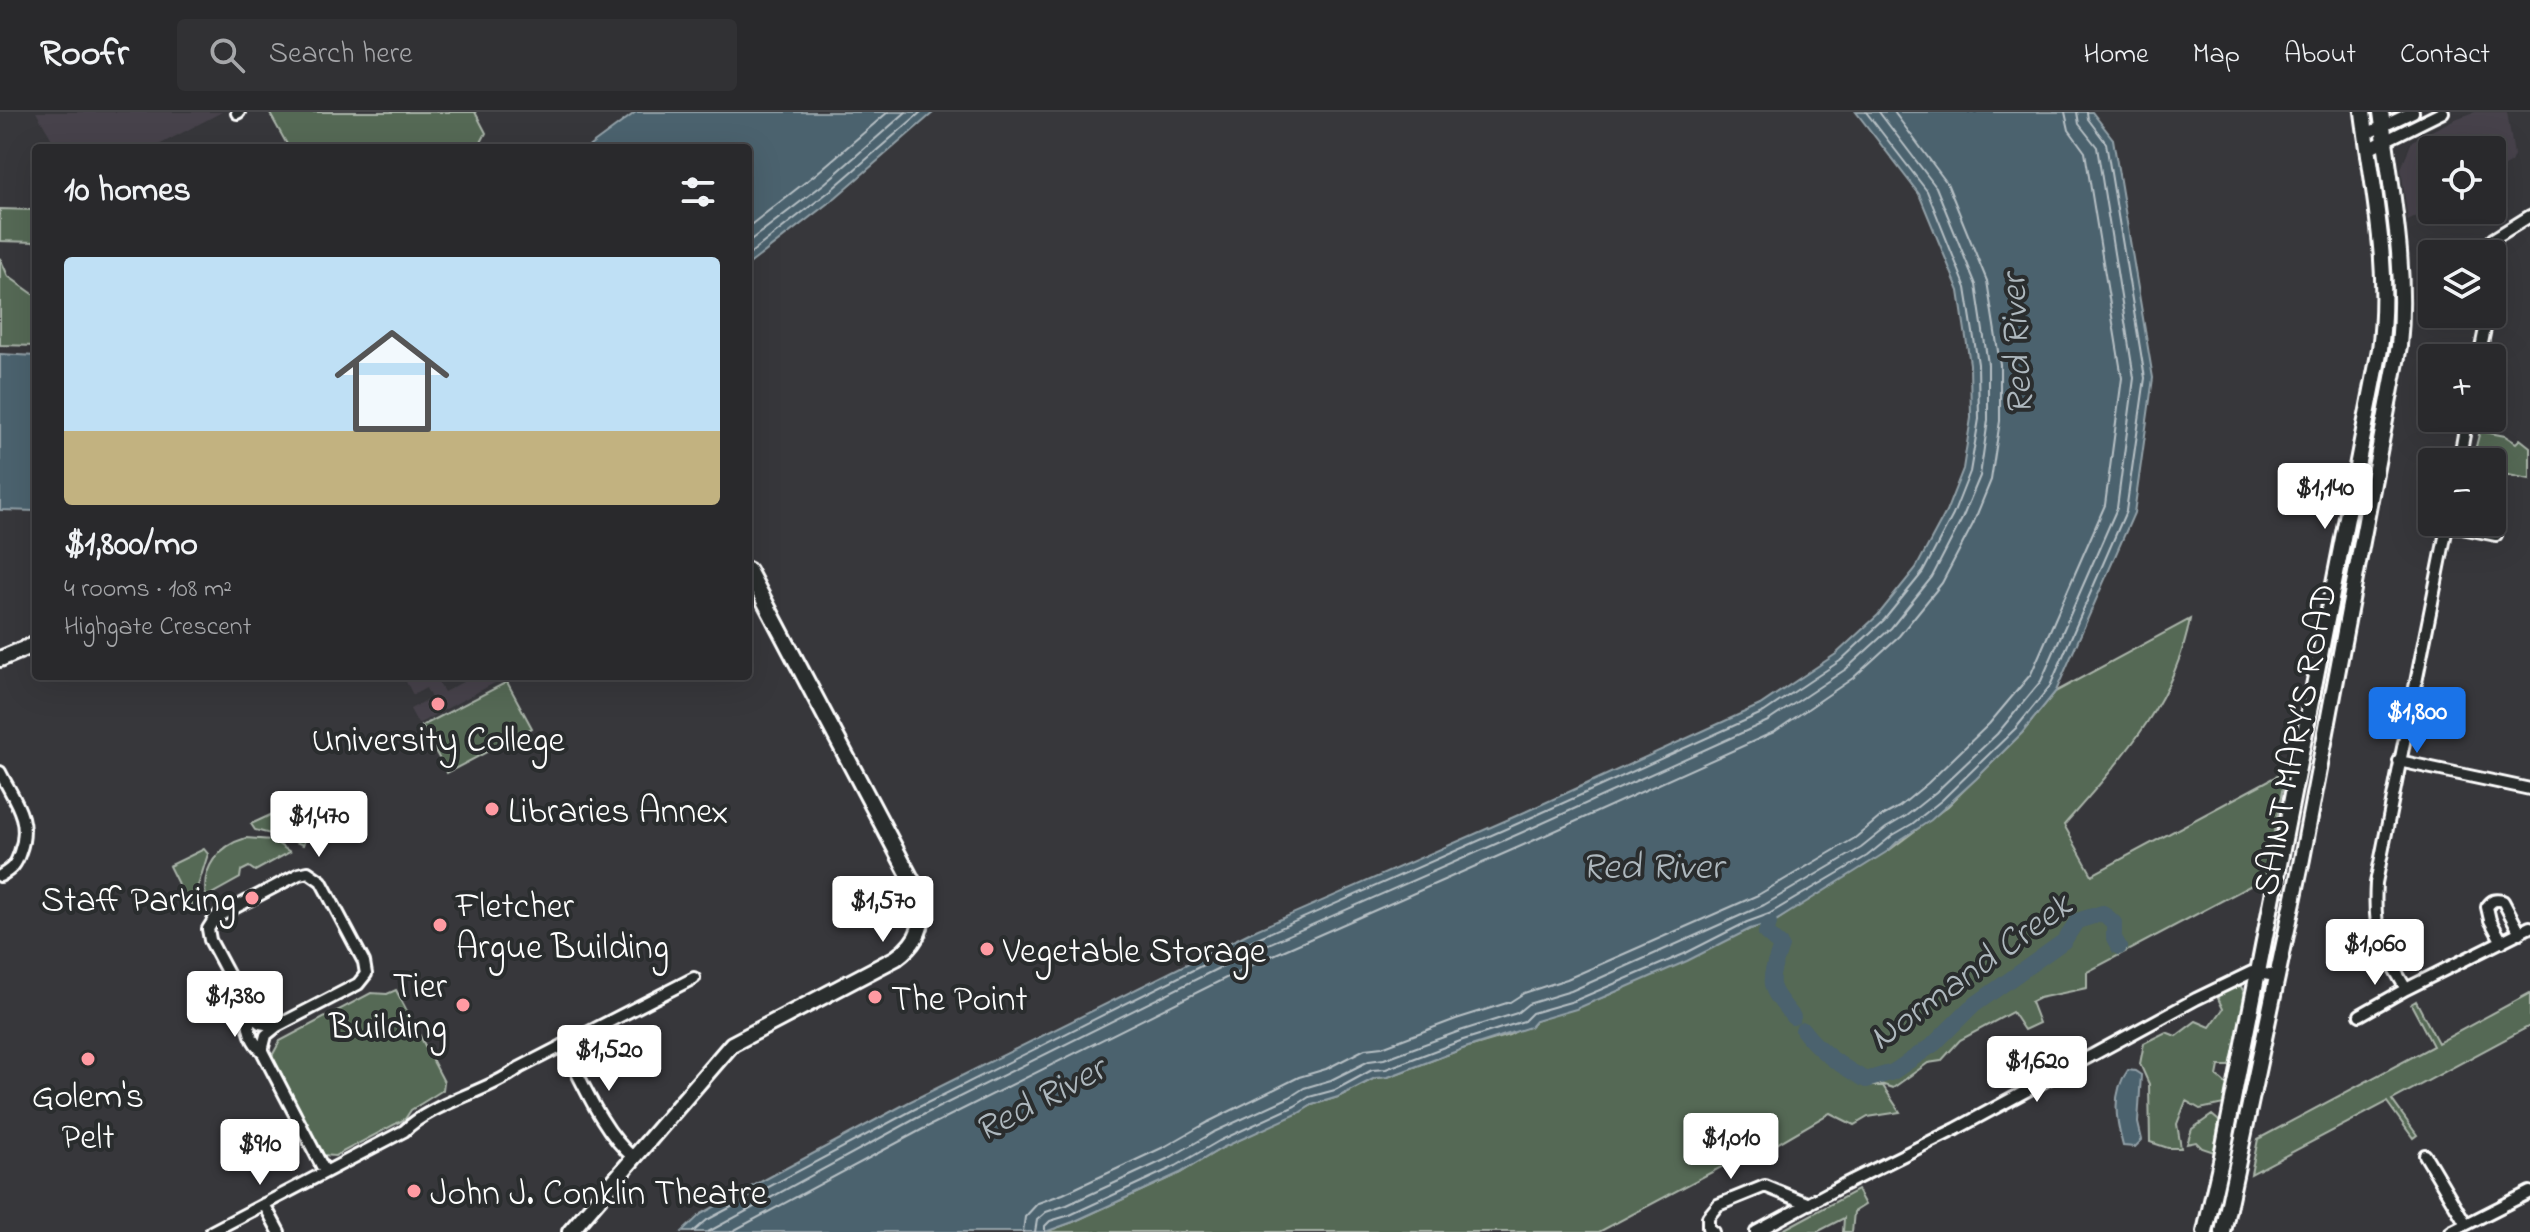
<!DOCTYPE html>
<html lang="en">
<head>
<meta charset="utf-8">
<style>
  body { margin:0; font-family:"Indie Flower",sans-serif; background:#313134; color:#f1f3f6; height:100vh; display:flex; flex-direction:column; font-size:30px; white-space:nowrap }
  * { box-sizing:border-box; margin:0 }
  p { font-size:26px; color:#a5a6a9 }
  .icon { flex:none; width:44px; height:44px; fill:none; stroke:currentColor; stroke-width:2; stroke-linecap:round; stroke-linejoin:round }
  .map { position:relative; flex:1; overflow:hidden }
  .panel { position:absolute; left:32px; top:32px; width:720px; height:536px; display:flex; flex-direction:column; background:#29292c; border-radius:8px; box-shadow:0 8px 32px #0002,0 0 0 2px #454548 }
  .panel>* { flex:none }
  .tools { position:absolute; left:2418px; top:24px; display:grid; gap:16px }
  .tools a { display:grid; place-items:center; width:88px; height:88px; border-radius:8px; background:#29292c; box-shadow:0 8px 32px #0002,0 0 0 2px #454548; font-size:40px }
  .price { position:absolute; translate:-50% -68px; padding:0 18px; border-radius:8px; background:#fff; color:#222; font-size:26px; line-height:52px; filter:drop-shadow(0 2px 4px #0008) }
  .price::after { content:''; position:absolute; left:50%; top:48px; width:24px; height:18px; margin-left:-12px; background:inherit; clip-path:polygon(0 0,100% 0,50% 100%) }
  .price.on { background:#1a73e8; color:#fff }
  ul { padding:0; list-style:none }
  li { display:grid; align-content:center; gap:16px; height:424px; padding:0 32px }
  li span { display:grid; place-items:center; height:248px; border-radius:8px; color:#555 }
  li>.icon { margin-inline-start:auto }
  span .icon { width:144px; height:144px; fill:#fffc; stroke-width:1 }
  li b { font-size:34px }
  h2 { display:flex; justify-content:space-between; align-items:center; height:96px; padding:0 32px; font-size:34px }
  header { display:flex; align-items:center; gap:48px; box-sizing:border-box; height:112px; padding:0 40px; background:#29292c; border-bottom:2px solid #454548 }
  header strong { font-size:38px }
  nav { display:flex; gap:44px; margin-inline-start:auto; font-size:28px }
  .search { width:560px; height:72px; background:#313134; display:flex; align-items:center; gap:20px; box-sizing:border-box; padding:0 28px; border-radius:8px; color:#a5a6a9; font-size:30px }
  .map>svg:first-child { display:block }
  .built { fill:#47434b }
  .green { fill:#556954; stroke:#aab4aa; stroke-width:2 }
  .water { fill:#4b626e; stroke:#93a1a8; stroke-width:2 }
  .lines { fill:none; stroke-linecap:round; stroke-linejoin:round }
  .shore { stroke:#b7c0c5; stroke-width:2 }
  .river { stroke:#4b626e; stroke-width:16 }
  .street-casing { stroke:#fff; stroke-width:16 }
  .secondary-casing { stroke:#fff; stroke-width:20 }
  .street { stroke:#2a2d2e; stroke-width:10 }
  .secondary { stroke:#2a2d2e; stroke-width:14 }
  .poi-dot { fill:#ff9aa2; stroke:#2a2d2e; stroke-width:3 }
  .labels { text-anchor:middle; stroke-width:8; stroke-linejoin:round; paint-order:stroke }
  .poi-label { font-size:36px; fill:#fff; stroke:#2a2d2e; text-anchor:start }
  .street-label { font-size:36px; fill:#fff; stroke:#2a2d2e }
  .water-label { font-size:38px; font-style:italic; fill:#aeb8be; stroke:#2a2d2e }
</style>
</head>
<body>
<header>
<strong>Roofr</strong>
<div class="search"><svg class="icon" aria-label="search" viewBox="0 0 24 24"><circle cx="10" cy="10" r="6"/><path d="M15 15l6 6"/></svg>Search here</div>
<nav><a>Home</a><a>Map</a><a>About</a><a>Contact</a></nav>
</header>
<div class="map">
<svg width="2530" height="1120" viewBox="0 0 2530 1120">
  <rect width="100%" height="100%" fill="#37373b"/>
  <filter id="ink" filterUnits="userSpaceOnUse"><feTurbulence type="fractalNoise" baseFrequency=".0125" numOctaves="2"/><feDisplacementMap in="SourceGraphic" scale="16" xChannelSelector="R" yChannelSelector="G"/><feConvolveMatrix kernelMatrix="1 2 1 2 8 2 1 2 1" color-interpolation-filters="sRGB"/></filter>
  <g filter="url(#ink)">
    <path class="built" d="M 36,0 L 222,0 L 153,36 L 57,36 Z
      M 2475,0 L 2507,0 L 2514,43 L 2511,50 L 2492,61 L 2492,38 L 2432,38 L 2432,96 L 2408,109 L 2401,57 L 2412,29 L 2455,7 Z
      M 403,564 L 448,564 L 438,570 L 444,580 L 474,564 L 501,564 L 502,567 L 418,612 L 410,597 L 431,586 L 426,576 L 413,583 Z"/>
    <path class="green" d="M 269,0 L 475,0 L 486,21 L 478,36 L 289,36 Z
      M 0,97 L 36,98 L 36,130 L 0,129 Z
      M 0,146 L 8,164 L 36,184 L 36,234 L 0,233 Z
      M 2480,319 L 2505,324 L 2516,331 L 2520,327 L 2530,335 L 2530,367 L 2492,360 L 2492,350 L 2472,350 Z
      M 2190,507 C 2175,591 2118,651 2064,713 L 2092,763 L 2286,659 L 2265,766 L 2087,860 L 2087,876 L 2039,886 L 2031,890 L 2039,911 L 2024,918 L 2012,900 L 1960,928 L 1941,949 L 1928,951 L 1893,976 L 1878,971 L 1874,974 L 1883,974 L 1900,1000 L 1868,1005 L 1854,1013 L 1830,1001 L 1763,1040 L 1759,1035 L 1599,1120 L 1045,1120 L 1073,1110 L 1180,1061 L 1222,1036 L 1312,993 L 1338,985 L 1375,966 L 1388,965 L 1465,936 L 1509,923 L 1535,909 L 1606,884 L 1750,817 L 1774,810 L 1874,743 L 1888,739 L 1948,694 L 2022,621 L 2055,580 Z
      M 507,570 L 532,616 L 447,661 L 422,614 Z
      M 281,698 C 292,702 297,714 305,728 L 303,733 L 286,726 L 255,718 L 251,712 Z
      M 246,726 L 272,728 L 290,740 L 255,759 L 249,755 L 241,759 L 240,766 L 206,785 C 201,756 218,734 246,726 Z
      M 204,737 L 208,742 L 192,793 L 189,794 L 169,754 Z
      M 2239,871 L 2247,886 L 2230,954 L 2219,954 L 2217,964 L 2227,973 L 2224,992 L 2200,997 L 2186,989 L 2177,1012 L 2181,1036 L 2168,1036 L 2150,1030 L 2149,972 L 2140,952 L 2144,931 L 2166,920 L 2176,924 L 2196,909 L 2210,915 L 2223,897 L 2216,882 Z
      M 396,878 L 444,970 L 443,978 L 411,998 L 405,1007 L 335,1044 L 323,1043 L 272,944 L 280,929 L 371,881 L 387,882 Z
      M 2530,881 L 2530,914 L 2392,988 L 2417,1023 L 2413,1026 L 2387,990 L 2251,1062 L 2258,1027 L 2433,934 L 2411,892 L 2416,889 L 2438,931 Z
      M 2212,1003 L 2219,1009 L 2214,1040 L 2202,1036 L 2196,1030 L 2187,1032 L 2192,1017 Z
      M 1857,1078 L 1865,1093 L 1854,1100 L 1852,1120 L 1843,1120 L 1844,1106 L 1817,1120 L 1779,1120 Z"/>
    <path class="water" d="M 636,0 L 934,0 L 836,85 L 748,153 L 748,36 L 587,36 Z
      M 1856,0 L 2092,0 L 2113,27 L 2153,266 L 2134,401 L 2056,579 L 2022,621 L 1976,667 L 1931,708 L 1897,730 L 1888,739 L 1774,810 L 1750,817 L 1687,849 L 1576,897 L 1535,909 L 1530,915 L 1465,936 L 1388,965 L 1375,966 L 1338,985 L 1312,993 L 1299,1001 L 1222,1036 L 1180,1061 L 1073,1110 L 1045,1120 L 682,1120 L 701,1102 L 909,990 L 1249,821 L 1516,704 L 1760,593 L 1836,542 L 1878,503 L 1916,456 L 1946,400 L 1963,357 L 1971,306 L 1970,252 L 1959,179 L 1919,82 Z
      M 0,242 L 36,244 L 36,399 L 0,398 Z
      M 2128,958 L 2135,959 L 2141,963 L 2138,1011 L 2142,1028 L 2135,1035 L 2123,1034 C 2116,1008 2111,981 2128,958 Z"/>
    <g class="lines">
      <path class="shore" d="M 748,115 L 817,61 L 888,0
        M 748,130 L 825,71 L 906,0
        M 748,143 L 831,78 L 921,0
        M 693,1120 L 707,1108 L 913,998 L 1253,828 L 1519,711 L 1764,600 L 1840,549 L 1884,508 L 1923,460 L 1953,403 L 1970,360 L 1979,307 L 1978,252 L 1966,176 L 1927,79 L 1866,0
        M 708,1120 L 917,1006 L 1257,837 L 1523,720 L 1768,609 L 1846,557 L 1891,516 L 1932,465 L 1962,407 L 1980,364 L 1988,308 L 1988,252 L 1976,173 L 1936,75 L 1879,0
        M 731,1120 L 923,1017 L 1262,848 L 1528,731 L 1774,620 L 1853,566 L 1899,524 L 1942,471 L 1973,412 L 1991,368 L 2000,309 L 2000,252 L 1987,169 L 1947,71 L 1894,0
        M 1023,1120 L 1025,1105 L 1038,1091 L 1063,1082 L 1166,1034 L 1208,1010 L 1299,965 L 1326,957 L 1365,937 L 1382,935 L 1456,907 L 1510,890 L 1524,881 L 1567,867 L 1758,783 L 1855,726 L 1879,706 L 1899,695 L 1928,671 L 1989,612 L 2031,562 L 2105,393 L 2122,266 L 2085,40 L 2069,18 L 2065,0
        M 1035,1120 L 1037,1108 L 1046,1100 L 1067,1093 L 1171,1045 L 1214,1020 L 1290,985 L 1304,976 L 1331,968 L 1369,949 L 1384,947 L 1460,919 L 1517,901 L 1528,892 L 1571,879 L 1764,793 L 1861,736 L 1886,716 L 1906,704 L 1936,680 L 1997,622 L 2041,569 L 2117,396 L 2134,266 L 2097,35 L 2079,12 L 2077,0
        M 1045,1120 L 1045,1114 L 1050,1109 L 1070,1103 L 1176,1054 L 1219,1029 L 1295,994 L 1309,985 L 1335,978 L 1372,958 L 1386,957 L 1463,928 L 1524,909 L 1532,901 L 1574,889 L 1684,842 L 1747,810 L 1769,802 L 1867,744 L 1893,723 L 1912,712 L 1942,688 L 2016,616 L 2050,574 L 2126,399 L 2145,266 L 2106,31 L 2088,7 L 2087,0"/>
      <path class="river" d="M 1769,811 L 1766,821 L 1781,834 C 1767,874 1767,872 1793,905
        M 1803,918 C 1819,940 1843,955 1866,968 L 1893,960 L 1934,932 L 1970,896 L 2064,829 L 2077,809 L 2103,801 L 2114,811 L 2114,826 L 2119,835"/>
      <defs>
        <path id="street" d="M 237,1 L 239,0
          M 2366,22 L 2413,0
          M 2368,37 L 2443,0
          M 2484,142 L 2493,127 L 2530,104
          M 2479,246 L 2488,202
          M 2459,350 L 2467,306
          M 2447,413 L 2496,423
          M 2399,649 L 2530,677
          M 0,660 C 14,688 32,708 20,740 C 16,753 12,757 0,764
          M 2502,830 L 2490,808 L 2487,795 C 2492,788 2495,787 2503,789 L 2520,821
          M 2406,877 C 2381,834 2373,823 2376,771 L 2448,410
          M 249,901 C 247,916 251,929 262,939 L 325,1060
          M 2360,903 L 2406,877 L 2530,815
          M 563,933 C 582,969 603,1021 634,1046
          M 262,939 L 266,923 L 277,914 L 358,872 L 366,862 L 364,850 L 321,769 L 308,760 L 299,762 L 215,806 L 208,817 L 210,828 L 249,901 L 260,911 L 277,914
          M 2425,1043 L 2466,1112
          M 264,1092 L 279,1120
          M 211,1120 L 404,1019 C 433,990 486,981 519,956 L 694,866
          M 1713,1120 L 1708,1116 L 1708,1105 L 1718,1093 L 1765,1074 L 1809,1092
          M 1756,1120 L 1843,1073 L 1956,1017 L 2196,887 L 2252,860 L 2276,864
          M 2451,1120 L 2530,1080"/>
        <path id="secondary" d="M 0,547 L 36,532
          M 570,1120 L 732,932 L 896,846 C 920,829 927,808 918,780 L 748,458
          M 2205,1120 L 2221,1049 L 2380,237 C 2391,158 2373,79 2363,0
          M 2223,1120 L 2302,747 L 2399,234 C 2407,155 2391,78 2381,0"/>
      </defs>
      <use href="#street" class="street-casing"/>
      <use href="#secondary" class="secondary-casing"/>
      <use href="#street" class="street"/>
      <use href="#secondary" class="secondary"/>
    </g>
  </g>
  <g class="poi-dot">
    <circle cx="438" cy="592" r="8"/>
    <circle cx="492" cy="697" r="8"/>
    <circle cx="252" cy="786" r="8"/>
    <circle cx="440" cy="813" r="8"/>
    <circle cx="987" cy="837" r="8"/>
    <circle cx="875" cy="885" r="8"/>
    <circle cx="463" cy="893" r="8"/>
    <circle cx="88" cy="947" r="8"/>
    <circle cx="414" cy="1079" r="8"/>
  </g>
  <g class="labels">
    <g class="poi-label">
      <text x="438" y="639" text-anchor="middle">University College</text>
      <text x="508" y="710">Libraries Annex</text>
      <text x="236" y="799" text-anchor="end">Staff Parking</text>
      <text x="456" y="805">Fletcher<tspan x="456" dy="41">Argue Building</tspan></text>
      <text x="1003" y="850">Vegetable Storage</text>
      <text x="447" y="885" text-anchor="end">Tier<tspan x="447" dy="41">Building</tspan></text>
      <text x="891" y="898">The Point</text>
      <text x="88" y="995" text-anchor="middle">Golem's<tspan x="88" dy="41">Pelt</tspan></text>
      <text x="430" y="1092">John J. Conklin Theatre</text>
    </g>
    <g class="street-label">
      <text transform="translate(2293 627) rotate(-79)" y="13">SAINT MARY’S ROAD</text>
    </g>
    <g class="water-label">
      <text transform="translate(2015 233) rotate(-93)" y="13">Red River</text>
      <text x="1652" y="766">Red River</text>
      <text transform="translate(1969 858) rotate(-36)" y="13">Normand Creek</text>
      <text transform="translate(1039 986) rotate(-28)" y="13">Red River</text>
    </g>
  </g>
</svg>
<div class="tools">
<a><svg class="icon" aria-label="locate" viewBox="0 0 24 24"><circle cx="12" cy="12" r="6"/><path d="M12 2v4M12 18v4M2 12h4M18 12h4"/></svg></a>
<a><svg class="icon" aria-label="layers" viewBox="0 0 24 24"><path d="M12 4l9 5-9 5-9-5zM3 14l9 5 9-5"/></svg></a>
<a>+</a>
<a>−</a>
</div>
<b class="price" style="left:2325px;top:419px">$1,140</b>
<b class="price on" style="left:2417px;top:643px">$1,800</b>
<b class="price" style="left:319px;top:747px">$1,470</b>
<b class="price" style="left:883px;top:832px">$1,570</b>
<b class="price" style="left:2375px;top:875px">$1,060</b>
<b class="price" style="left:235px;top:927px">$1,380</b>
<b class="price" style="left:609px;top:981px">$1,520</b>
<b class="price" style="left:2037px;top:992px">$1,620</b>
<b class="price" style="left:1731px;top:1069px">$1,010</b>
<b class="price" style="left:260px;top:1075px">$910</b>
<section class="panel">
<h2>10 homes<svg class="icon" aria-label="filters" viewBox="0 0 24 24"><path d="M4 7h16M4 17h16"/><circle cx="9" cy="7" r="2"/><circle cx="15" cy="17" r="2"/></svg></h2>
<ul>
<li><span style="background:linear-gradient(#bfe0f5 70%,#c2b280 0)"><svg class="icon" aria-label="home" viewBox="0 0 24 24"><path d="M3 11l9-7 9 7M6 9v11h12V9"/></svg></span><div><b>$1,800/mo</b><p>4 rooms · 108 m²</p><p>Highgate Crescent</p></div></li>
</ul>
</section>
</div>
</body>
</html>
